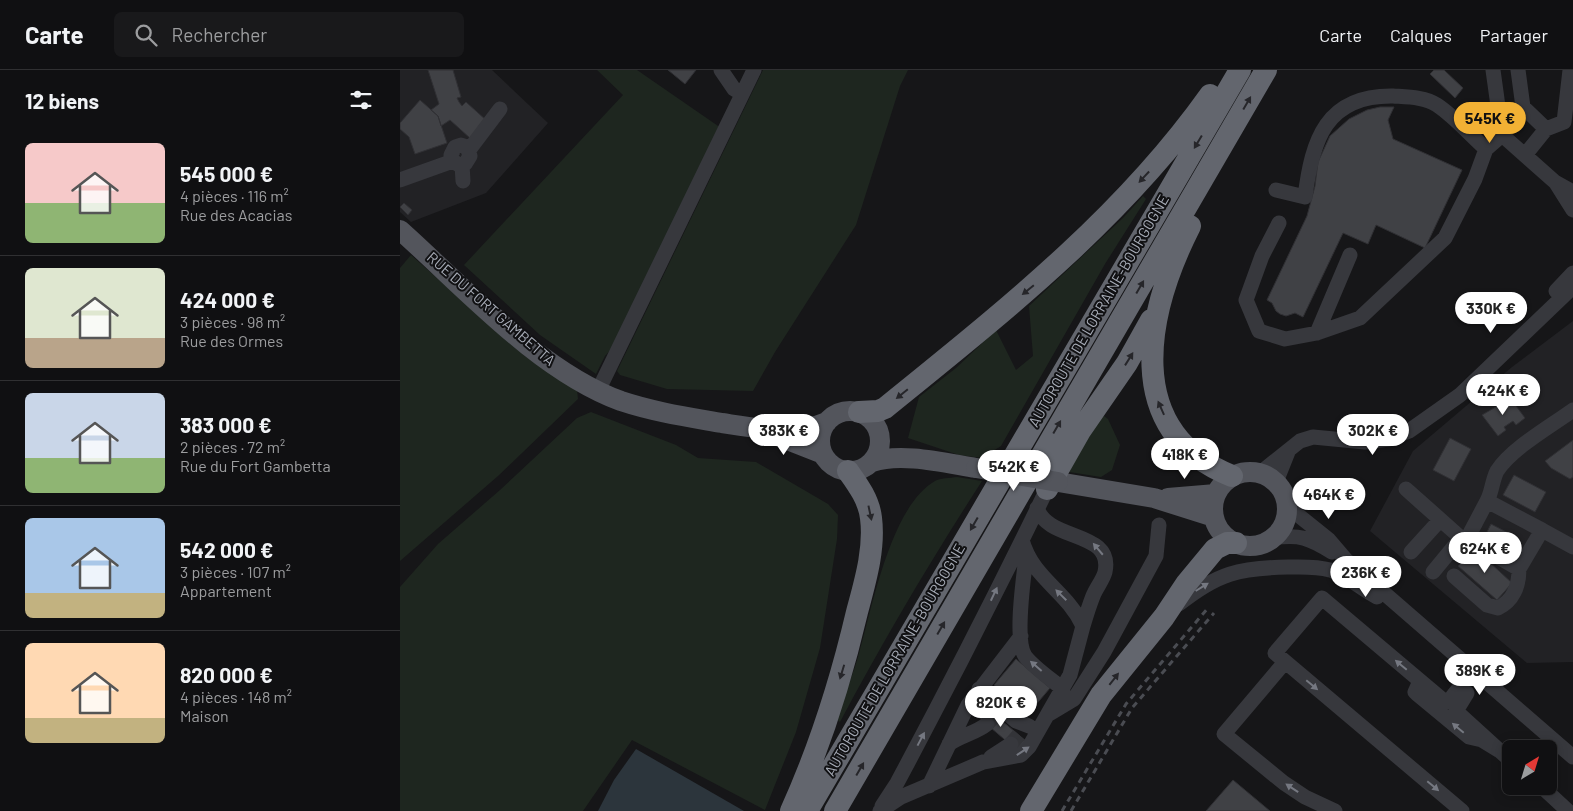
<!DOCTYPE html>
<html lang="fr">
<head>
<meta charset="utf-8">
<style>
  body { margin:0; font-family:Barlow,sans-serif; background:#19191b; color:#f1f3f6; height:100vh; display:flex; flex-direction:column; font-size:19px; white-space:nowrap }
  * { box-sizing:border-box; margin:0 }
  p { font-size:16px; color:#9c9d9f }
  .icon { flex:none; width:28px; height:28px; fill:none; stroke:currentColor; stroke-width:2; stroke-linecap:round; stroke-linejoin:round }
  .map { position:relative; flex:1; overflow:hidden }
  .panel { display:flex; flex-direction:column; background:#101012; width:400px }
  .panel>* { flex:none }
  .needle { width:32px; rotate:38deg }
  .controls { position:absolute; left:1102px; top:670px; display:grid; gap:10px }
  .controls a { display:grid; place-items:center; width:55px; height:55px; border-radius:8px; background:#101012; box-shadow:0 2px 12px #0003,0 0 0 1px #303032; font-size:25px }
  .price { position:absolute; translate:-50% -42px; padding:0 11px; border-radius:18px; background:#fff; color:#222; font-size:16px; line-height:32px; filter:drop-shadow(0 1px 2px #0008) }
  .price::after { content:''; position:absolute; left:50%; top:30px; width:15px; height:11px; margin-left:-8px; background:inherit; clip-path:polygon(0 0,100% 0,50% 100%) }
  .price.current { background:#f2b134; color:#111 }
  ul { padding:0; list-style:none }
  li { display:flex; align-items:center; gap:15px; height:125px; padding:0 25px }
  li+li { border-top:1px solid #303032 }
  li span { display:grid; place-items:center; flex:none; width:140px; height:100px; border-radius:8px; color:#555 }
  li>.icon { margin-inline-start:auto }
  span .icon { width:60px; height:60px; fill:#fffc; stroke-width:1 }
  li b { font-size:21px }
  h2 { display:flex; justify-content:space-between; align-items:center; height:60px; padding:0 25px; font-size:21px }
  header { display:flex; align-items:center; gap:30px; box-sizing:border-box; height:70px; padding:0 25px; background:#101012; border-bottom:1px solid #303032 }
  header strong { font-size:24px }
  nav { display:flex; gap:28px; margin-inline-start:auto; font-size:18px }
  .search { width:350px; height:45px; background:#19191b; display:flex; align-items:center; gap:12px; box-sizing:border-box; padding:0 18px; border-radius:8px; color:#9c9d9f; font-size:19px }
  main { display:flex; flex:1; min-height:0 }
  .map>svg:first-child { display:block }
  .built { fill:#222225 }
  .green { fill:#1e261f }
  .water { fill:#2c353c }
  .building { fill:#404145; stroke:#303034 }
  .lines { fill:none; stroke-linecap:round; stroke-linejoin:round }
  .minor-tunnel { stroke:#333438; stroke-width:15; stroke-dasharray:15 8; stroke-linecap:butt }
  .minor { stroke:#37383d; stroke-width:15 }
  .major { stroke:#53555c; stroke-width:20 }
  .highway { stroke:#63666e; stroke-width:22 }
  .rail { stroke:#4a4c52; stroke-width:3; stroke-dasharray:6 5; stroke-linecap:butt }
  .major-bridge { stroke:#53555c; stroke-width:20 }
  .oneway { fill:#26262a }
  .oneway2 { fill:#757881 }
  .labels { text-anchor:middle; stroke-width:4; stroke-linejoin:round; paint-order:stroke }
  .street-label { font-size:15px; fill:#a8adb8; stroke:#111113 }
</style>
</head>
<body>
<header>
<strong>Carte</strong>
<div class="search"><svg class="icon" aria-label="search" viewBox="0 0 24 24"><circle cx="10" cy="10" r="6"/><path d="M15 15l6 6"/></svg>Rechercher</div>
<nav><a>Carte</a><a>Calques</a><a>Partager</a></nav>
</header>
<main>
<section class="panel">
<h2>12 biens<svg class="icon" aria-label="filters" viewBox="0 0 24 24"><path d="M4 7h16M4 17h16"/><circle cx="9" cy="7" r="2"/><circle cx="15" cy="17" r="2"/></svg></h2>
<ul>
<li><span style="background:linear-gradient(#f6c9c9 60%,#8fb573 0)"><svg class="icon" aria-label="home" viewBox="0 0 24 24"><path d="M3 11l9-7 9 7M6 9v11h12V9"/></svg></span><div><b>545 000 €</b><p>4 pièces · 116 m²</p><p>Rue des Acacias</p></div></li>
<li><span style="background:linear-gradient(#dfe7d0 70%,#b9a48a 0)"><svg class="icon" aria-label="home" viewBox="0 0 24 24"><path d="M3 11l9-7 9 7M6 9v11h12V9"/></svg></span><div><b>424 000 €</b><p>3 pièces · 98 m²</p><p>Rue des Ormes</p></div></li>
<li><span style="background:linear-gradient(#c9d6e8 65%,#8fb573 0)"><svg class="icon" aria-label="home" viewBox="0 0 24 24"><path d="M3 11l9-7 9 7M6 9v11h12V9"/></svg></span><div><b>383 000 €</b><p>2 pièces · 72 m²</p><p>Rue du Fort Gambetta</p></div></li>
<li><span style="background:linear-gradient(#a9c7e8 75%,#c2b280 0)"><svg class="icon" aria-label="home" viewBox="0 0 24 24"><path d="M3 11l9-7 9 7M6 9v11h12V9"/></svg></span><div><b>542 000 €</b><p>3 pièces · 107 m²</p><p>Appartement</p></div></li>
<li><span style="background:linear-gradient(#ffd9b3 75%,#c2b280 0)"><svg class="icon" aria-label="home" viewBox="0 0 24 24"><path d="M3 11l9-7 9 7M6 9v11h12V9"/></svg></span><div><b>820 000 €</b><p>4 pièces · 148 m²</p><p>Maison</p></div></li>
</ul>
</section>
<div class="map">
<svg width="1173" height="741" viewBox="0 0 1173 741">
  <rect width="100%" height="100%" fill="#161618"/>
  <path class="built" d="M 0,0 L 92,0 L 148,53 L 86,123 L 11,152 L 0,142 Z
    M 1173,251 L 1173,592 L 1127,593 L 970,461 L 1013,381 L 1112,297 Z"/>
  <path class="green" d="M 197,0 L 237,0 L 321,58 L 217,273 L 205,286 L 196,304 L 140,265 L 64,195 L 223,25 Z
    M 363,0 L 508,0 L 500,16 L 456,155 L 375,282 L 353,321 L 267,319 L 220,305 L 217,301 Z
    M 743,126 L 746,129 L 705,194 L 601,376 L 582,388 L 559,385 L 508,368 L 519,327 L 556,298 L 596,260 L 616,300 L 633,286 L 629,236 L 723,148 Z
    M 11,185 L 125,286 L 177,320 L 178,329 L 98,406 L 0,491 L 0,198 Z
    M 191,342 L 276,375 L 298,388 L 356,392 L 428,434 L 438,445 L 437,469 L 420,578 L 396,662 L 365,740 L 232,670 L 183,741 L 0,741 L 0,517 L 38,474 L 100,420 L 177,348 Z
    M 704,346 L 708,349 L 720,375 L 712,400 L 701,407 L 663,401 L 690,357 Z
    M 557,407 L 582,411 C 531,490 484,569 440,652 L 435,648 C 443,628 452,608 458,587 C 472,539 490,437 535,411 C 540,408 550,408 557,407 Z"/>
  <path class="water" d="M 236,679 L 344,741 L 198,741 L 214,710 Z"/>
  <path class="building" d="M 28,0 L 53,0 L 61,27 L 57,28 L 59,32 L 62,36 L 66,32 L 87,51 L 71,69 L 50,50 L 41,56 L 38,46 L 31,40 L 39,34 Z
    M 268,0 L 296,0 L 285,14 Z
    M 1034,0 L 1044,0 L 1063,18 L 1055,28 L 1030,4 Z
    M 20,30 L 38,46 L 47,73 L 15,84 L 9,67 L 0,59 L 0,53 Z
    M 980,37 L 994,37 L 988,50 L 993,69 L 1062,100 L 1025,178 L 976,155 L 968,174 L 943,163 L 903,247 L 895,243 L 886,246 L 880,244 L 876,241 L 872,233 L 867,230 L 907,146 L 915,116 L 918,92 L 930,66 L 949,49 L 967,40 Z
    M 4,133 L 12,140 L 8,145 L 0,137 Z
    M 1108,325 L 1125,348 L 1116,355 L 1113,351 L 1104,357 L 1106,360 L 1098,366 L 1082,345 L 1099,335 L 1098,333 Z
    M 1050,368 L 1071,379 L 1054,411 L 1033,400 Z
    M 1173,370 L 1173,407 L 1170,409 L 1151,398 L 1145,391 Z
    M 1114,405 L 1146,422 L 1135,442 L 1103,425 Z
    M 1091,454 L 1114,466 L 1107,480 L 1084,468 Z
    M 1074,478 L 1112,513 L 1097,530 L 1058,496 Z
    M 616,589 L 650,618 L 628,644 L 594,615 Z
    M 584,636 L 626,671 L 618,681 L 576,645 Z
    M 833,710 L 870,741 L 806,741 Z"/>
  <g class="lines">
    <path class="minor-tunnel" d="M 587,654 L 595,645
      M 611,674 L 619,665"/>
    <path class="minor" d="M 321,0 L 334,19 L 342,24
      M 1093,0 L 1102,65 L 1155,112 L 1173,122
      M 1118,0 L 1123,37 L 1146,59
      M 69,80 L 100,39
      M 1125,85 L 1146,59 L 1164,52 L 1170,0
      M 62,95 L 63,111
      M 0,110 L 53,91 L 59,95 L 65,94 L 70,86 L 67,77 L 61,75 L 55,77 L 51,85 L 53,91
      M 1156,113 L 1173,140
      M 876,120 L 905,127 C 912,70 926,25 993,26 C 1008,27 1025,27 1037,35 C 1055,47 1070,65 1086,79
      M 879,153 L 862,186 L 846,230 L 859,261 L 885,269 L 917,263 L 960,248 L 1045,168 L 1075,109 L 1086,79 L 1102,65
      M 1156,221 L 1173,203
      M 917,263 L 950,185
      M 198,321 L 354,0
      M 860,403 L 900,371 L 913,367 L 965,372 L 989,369 L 1009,361 L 1060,325 L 1173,217
      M 876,412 L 888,382
      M 1006,419 L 1061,468 L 1067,469
      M 1087,431 L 1142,460 L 1119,499 L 1067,469 L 1087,431 C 1092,422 1092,411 1097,401 C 1112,378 1151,356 1173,340
      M 888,437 L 928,469 L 946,490 L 1173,687
      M 637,438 C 648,472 714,460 705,502 C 703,510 696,518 693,526 C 689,536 686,546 683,556
      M 1142,460 L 1173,477
      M 873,468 C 900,464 909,468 932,482
      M 1011,482 L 1040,450
      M 626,486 C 624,506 614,570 625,586 C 634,598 651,609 663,619
      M 1033,502 L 1061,468
      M 1054,506 L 1087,535 L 1098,538 C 1113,531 1119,516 1119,499
      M 779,534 C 818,503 839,498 888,497 C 902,497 916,496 930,500 C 948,506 961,519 977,527
      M 885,592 L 824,664 L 884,713 L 905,727 L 935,741
      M 1020,611 L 1015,622 L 1017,624 L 1069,667 L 1082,670 L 1100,681
      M 579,619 L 616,651 L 629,656
      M 1067,623 L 1056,641 L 1111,691
      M 649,644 L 674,629 L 704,582 L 756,486 L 759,455
      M 549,674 C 562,665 576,663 587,654
      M 591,687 L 611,674
      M 529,716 L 568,635 L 621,566
      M 1141,716 L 1168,741
      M 482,736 L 497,713 C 549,616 599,518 647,419
      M 480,741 L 501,727 L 583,692 L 621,685 L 629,677 L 670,605 L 683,556 C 666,520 633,509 622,470
      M 1062,741 L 875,583 L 922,528 L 1044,631 L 1048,632 L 1073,600"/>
    <path class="major" d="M 0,160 C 65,218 139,301 221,331 C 254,342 288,347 322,353 C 355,358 395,366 427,352
      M420 371a30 30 0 1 1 60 0a30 30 0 1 1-60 0Z
      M 372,364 L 423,384
      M 472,392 C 501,382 545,393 576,398
      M813 439a37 37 0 1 1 74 0a37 37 0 1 1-74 0Z
      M 658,412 L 754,428 L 814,447
      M 768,428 L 816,424"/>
    <path class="highway" d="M 790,156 C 747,241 719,361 832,406
      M 459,342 L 478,341 L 485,338 C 602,243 722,149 810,25
      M 647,419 L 680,361 L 727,293 L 751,250
      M 391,741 C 420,677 441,610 457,542 C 465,512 475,479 471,448 C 469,430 458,415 448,401
      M 407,741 L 840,0
      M 435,741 L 866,0
      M 631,741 L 701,625 L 764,547 L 786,514 L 815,479 L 827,473 L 836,473"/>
    <path class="rail" d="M 662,741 L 726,634 L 808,538
      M 671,741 L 732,638 L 814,543"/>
    <path class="major-bridge" d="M 576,398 L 658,412"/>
  </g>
  <defs><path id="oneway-solid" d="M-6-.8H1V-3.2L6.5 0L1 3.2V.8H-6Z" transform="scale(1.25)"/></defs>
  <g class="oneway">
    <use href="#oneway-solid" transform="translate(847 33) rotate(-60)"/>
    <use href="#oneway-solid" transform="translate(798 72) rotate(121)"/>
    <use href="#oneway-solid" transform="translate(744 107) rotate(133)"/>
    <use href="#oneway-solid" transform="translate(740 217) rotate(-60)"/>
    <use href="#oneway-solid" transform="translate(628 220) rotate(141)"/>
    <use href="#oneway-solid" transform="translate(729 289) rotate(-58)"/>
    <use href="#oneway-solid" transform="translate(502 324) rotate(141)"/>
    <use href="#oneway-solid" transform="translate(761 338) rotate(-114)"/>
    <use href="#oneway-solid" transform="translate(657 357) rotate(-60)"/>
    <use href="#oneway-solid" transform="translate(470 443) rotate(78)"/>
    <use href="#oneway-solid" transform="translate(574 454) rotate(120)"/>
    <use href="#oneway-solid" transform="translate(541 558) rotate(-60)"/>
    <use href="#oneway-solid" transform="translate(442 602) rotate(107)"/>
    <use href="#oneway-solid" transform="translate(714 609) rotate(-52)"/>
    <use href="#oneway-solid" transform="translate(460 699) rotate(-60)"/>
  </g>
  <g class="oneway2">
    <use href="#oneway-solid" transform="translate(698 479) rotate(-130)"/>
    <use href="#oneway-solid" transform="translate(802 517) rotate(-32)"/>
    <use href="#oneway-solid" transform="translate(594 524) rotate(-65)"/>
    <use href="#oneway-solid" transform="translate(661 525) rotate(-135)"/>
    <use href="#oneway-solid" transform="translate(1001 595) rotate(-140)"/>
    <use href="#oneway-solid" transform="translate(636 596) rotate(-139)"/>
    <use href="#oneway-solid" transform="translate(912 615) rotate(40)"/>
    <use href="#oneway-solid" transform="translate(1058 658) rotate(-140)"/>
    <use href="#oneway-solid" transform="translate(521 669) rotate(-62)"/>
    <use href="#oneway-solid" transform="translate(623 681) rotate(-34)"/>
    <use href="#oneway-solid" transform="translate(1033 716) rotate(40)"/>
    <use href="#oneway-solid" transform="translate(892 718) rotate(-146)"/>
  </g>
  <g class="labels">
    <g class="street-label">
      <text transform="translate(91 239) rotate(41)" y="5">RUE DU FORT GAMBETTA</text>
      <text transform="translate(699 241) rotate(-60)" y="5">AUTOROUTE DE LORRAINE-BOURGOGNE</text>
      <text transform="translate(495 590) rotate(-60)" y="5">AUTOROUTE DE LORRAINE-BOURGOGNE</text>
    </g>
  </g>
</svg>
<div class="controls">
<a><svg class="needle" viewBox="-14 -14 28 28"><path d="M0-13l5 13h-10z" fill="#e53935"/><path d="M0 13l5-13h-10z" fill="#9c9d9f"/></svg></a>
</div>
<b class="price current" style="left:1090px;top:74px">545K €</b>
<b class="price" style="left:1091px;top:264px">330K €</b>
<b class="price" style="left:1103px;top:346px">424K €</b>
<b class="price" style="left:384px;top:386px">383K €</b>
<b class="price" style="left:973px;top:386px">302K €</b>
<b class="price" style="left:785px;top:410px">418K €</b>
<b class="price" style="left:614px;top:422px">542K €</b>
<b class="price" style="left:929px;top:450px">464K €</b>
<b class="price" style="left:1085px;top:504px">624K €</b>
<b class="price" style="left:966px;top:528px">236K €</b>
<b class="price" style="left:1080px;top:626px">389K €</b>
<b class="price" style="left:601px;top:658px">820K €</b>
</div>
</main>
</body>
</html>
